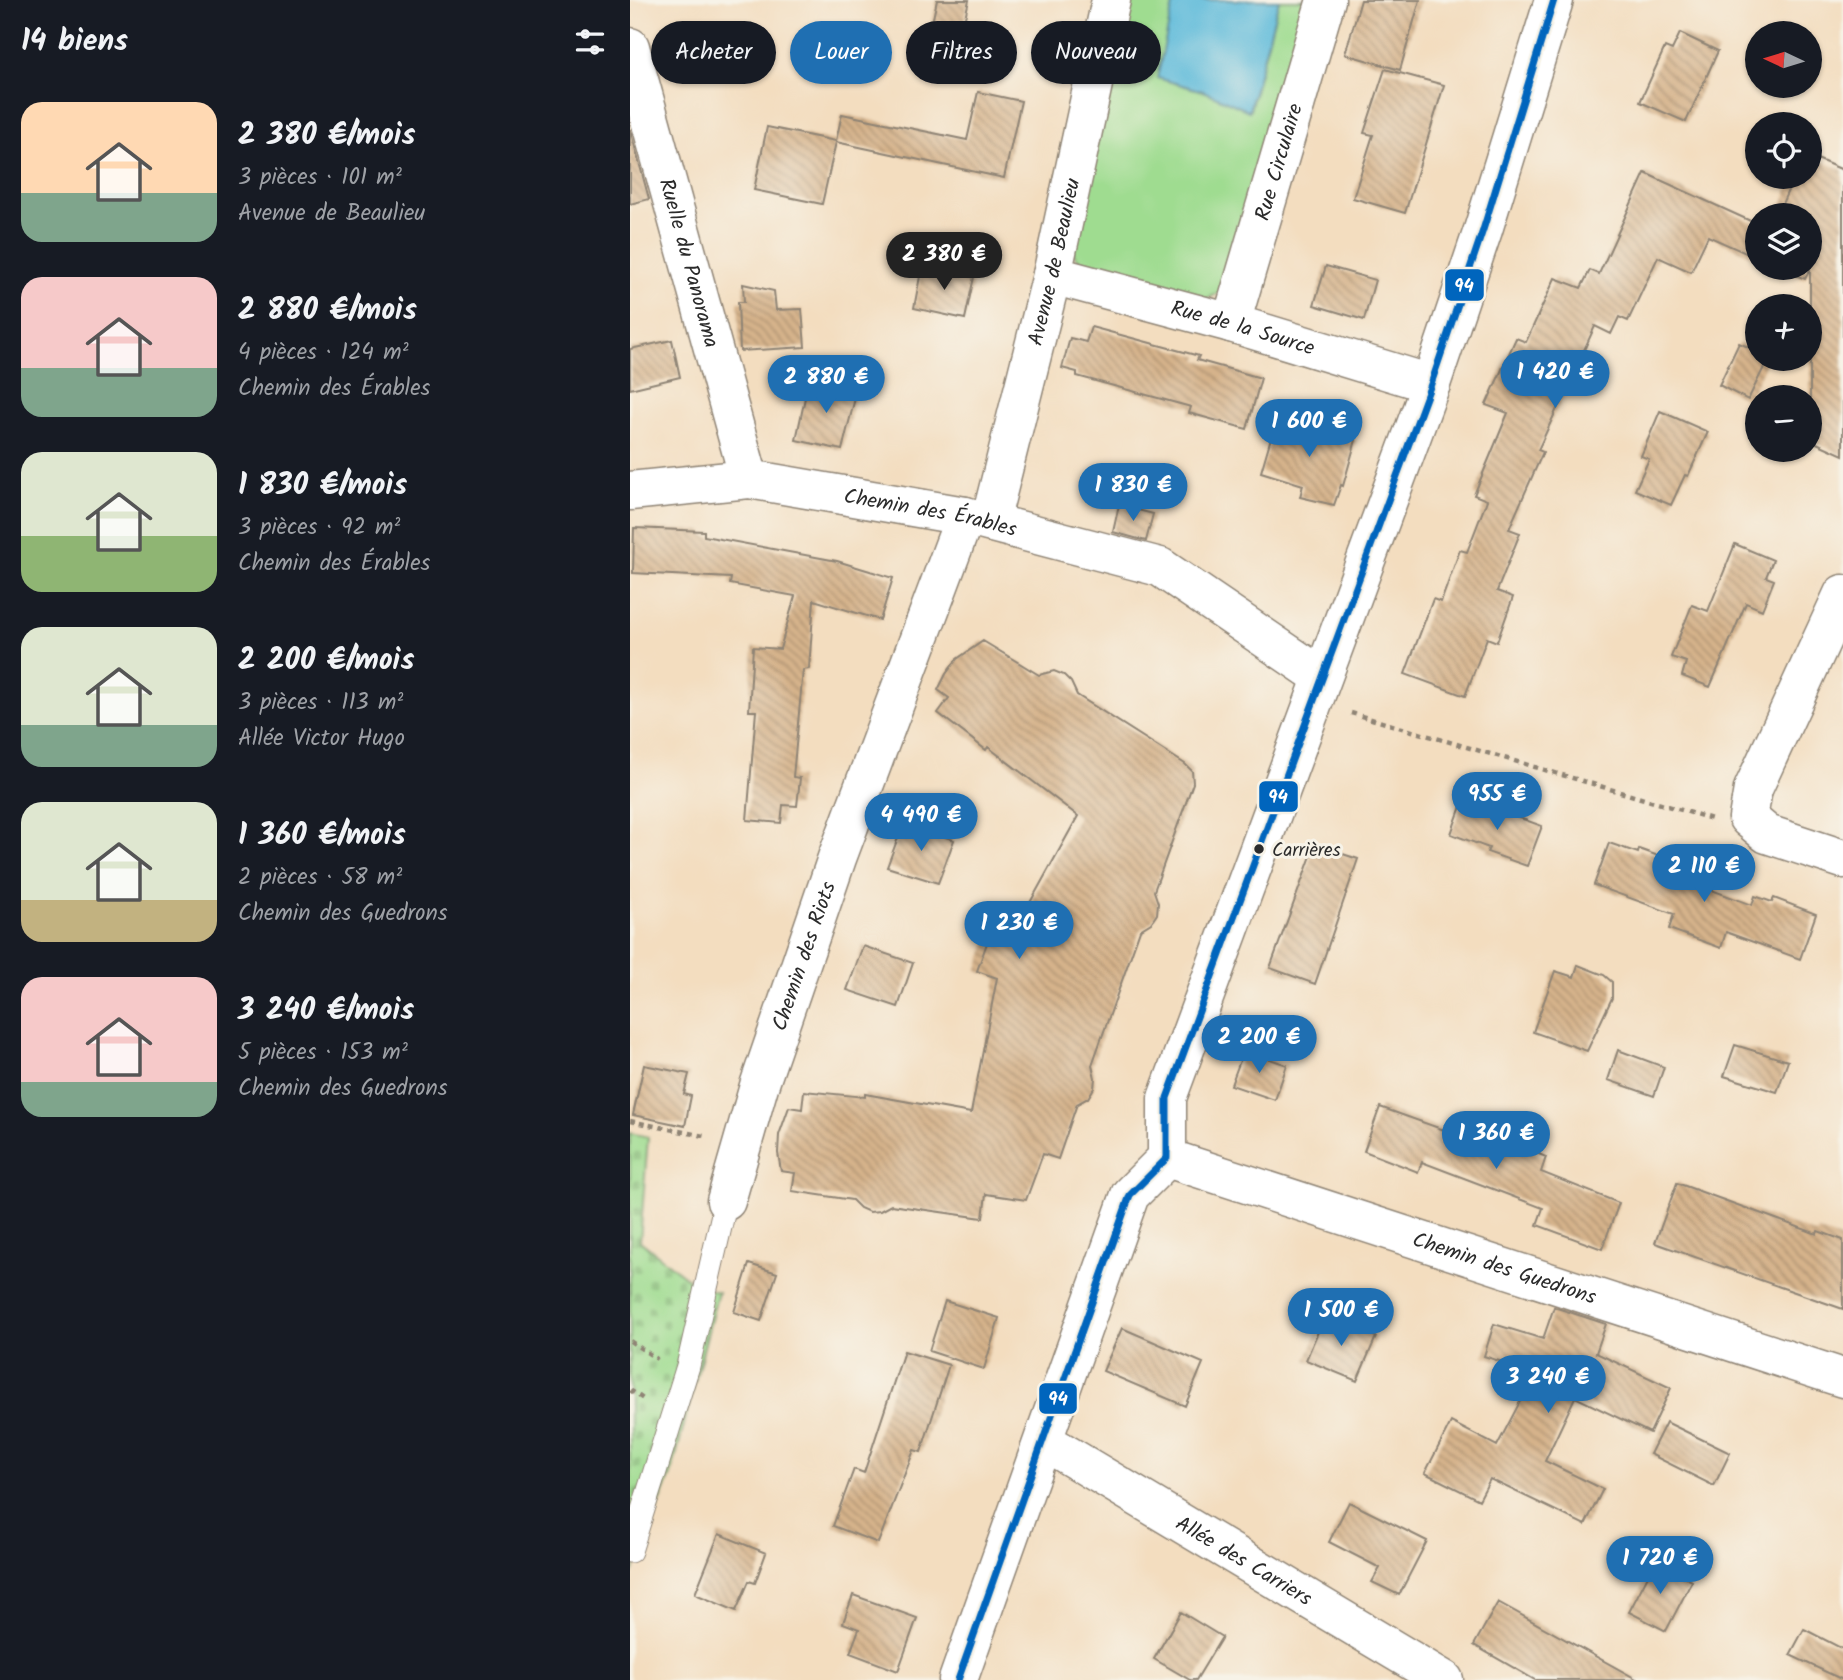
<!DOCTYPE html>
<html lang="fr">
<head>
<meta charset="utf-8">
<style>
  body { margin:0; font-family:Kalam,sans-serif; background:#20242c; color:#f1f3f6; height:100vh; display:flex; flex-direction:column; font-size:26px; white-space:nowrap }
  * { box-sizing:border-box; margin:0 }
  p { font-size:23px; color:#9ea1a6 }
  .icon { flex:none; width:38px; height:38px; fill:none; stroke:currentColor; stroke-width:2; stroke-linecap:round; stroke-linejoin:round }
  .map { position:relative; flex:1; overflow:hidden }
  .details { display:flex; flex-direction:column; background:#171b24; width:630px }
  .details>* { flex:none }
  .guide { position:absolute; left:21px; top:21px; width:665px; height:63px; display:flex; gap:14px }
  .needle { width:46px; rotate:274deg }
  .buttons { position:absolute; left:1115px; top:21px; display:grid; gap:14px }
  .buttons a { display:grid; place-items:center; width:77px; height:77px; border-radius:50%; background:#171b24; box-shadow:0 2px 5px #0004; font-size:35px }
  .price { position:absolute; translate:-50% -60px; padding:0 16px; border-radius:24px; background:#1f6fb2; color:#fff; font-size:23px; line-height:46px; filter:drop-shadow(0 2px 4px #0008) }
  .price::after { content:''; position:absolute; left:50%; top:42px; width:21px; height:16px; margin-left:-10px; background:inherit; clip-path:polygon(0 0,100% 0,50% 100%) }
  .price.selected { background:#222; color:#fff }
  ul { padding:0; list-style:none }
  li { display:flex; align-items:center; gap:21px; height:175px; padding:0 21px }
  li span { display:grid; place-items:center; flex:none; width:196px; height:140px; border-radius:21px; color:#555 }
  li>.icon { margin-inline-start:auto }
  span .icon { width:84px; height:84px; fill:#fffc; stroke-width:1 }
  li b { font-size:30px }
  h2 { display:flex; justify-content:space-between; align-items:center; height:84px; padding:0 21px; font-size:30px }
  .tag { padding:0 24px; border-radius:32px; background:#171b24; box-shadow:0 2px 5px #0004; font-size:24px; line-height:63px }
  .tag.selected { background:#1f6fb2; color:#fff }
  main { display:flex; flex:1; min-height:0 }
  .map>svg:first-child { display:block }
  .green { fill:#9fdc90; stroke:#65845e; stroke-width:2 }
  .cemetery { fill:url(#cemetery-stones); stroke:#65845e; stroke-width:2 }
  .water { fill:#5cbada; stroke:#447282; stroke-width:2 }
  .building { fill:url(#building-back-hatch) }
  .lines { fill:none; stroke-linecap:round; stroke-linejoin:round }
  .service-casing { stroke:#8f8475; stroke-width:25 }
  .minor-casing { stroke:#8f8475; stroke-width:41 }
  .path { stroke:#8f8475; stroke-width:4.5; stroke-dasharray:5 5; stroke-linecap:butt }
  .service { stroke:#fff; stroke-width:23 }
  .minor { stroke:#fff; stroke-width:38 }
  .bus-1-casing { stroke:#f7f3e8; stroke-width:12 }
  .bus-1 { stroke:#0065bd; stroke-width:7 }
  .bus-dot { fill:#2b2b2b; stroke:#f7f3e8; stroke-width:2.5 }
  .labels { text-anchor:middle; stroke-width:6; stroke-linejoin:round; paint-order:stroke }
  .bus-label { font-size:19px; fill:#2b2b2b; stroke:#f7f3e8; text-anchor:start }
  .street-label { font-size:21px; fill:#2b2b2b; stroke:#f7f3e8 }
  .line-badge { stroke:#f7f3e8; stroke-width:2.5 }
  .badge-label { font-size:19px; text-anchor:middle; font-weight:bold; fill:#fff }
</style>
</head>
<body>
<main>
<section class="details">
<h2>14 biens<svg class="icon" aria-label="filters" viewBox="0 0 24 24"><path d="M4 7h16M4 17h16"/><circle cx="9" cy="7" r="2"/><circle cx="15" cy="17" r="2"/></svg></h2>
<ul>
<li><span style="background:linear-gradient(#ffd9b3 65%,#7fa58c 0)"><svg class="icon" aria-label="home" viewBox="0 0 24 24"><path d="M3 11l9-7 9 7M6 9v11h12V9"/></svg></span><div><b>2 380 €/mois</b><p>3 pièces · 101 m²</p><p>Avenue de Beaulieu</p></div></li>
<li><span style="background:linear-gradient(#f6c9c9 65%,#7fa58c 0)"><svg class="icon" aria-label="home" viewBox="0 0 24 24"><path d="M3 11l9-7 9 7M6 9v11h12V9"/></svg></span><div><b>2 880 €/mois</b><p>4 pièces · 124 m²</p><p>Chemin des Érables</p></div></li>
<li><span style="background:linear-gradient(#dfe7d0 60%,#8fb573 0)"><svg class="icon" aria-label="home" viewBox="0 0 24 24"><path d="M3 11l9-7 9 7M6 9v11h12V9"/></svg></span><div><b>1 830 €/mois</b><p>3 pièces · 92 m²</p><p>Chemin des Érables</p></div></li>
<li><span style="background:linear-gradient(#dfe7d0 70%,#7fa58c 0)"><svg class="icon" aria-label="home" viewBox="0 0 24 24"><path d="M3 11l9-7 9 7M6 9v11h12V9"/></svg></span><div><b>2 200 €/mois</b><p>3 pièces · 113 m²</p><p>Allée Victor Hugo</p></div></li>
<li><span style="background:linear-gradient(#dfe7d0 70%,#c2b280 0)"><svg class="icon" aria-label="home" viewBox="0 0 24 24"><path d="M3 11l9-7 9 7M6 9v11h12V9"/></svg></span><div><b>1 360 €/mois</b><p>2 pièces · 58 m²</p><p>Chemin des Guedrons</p></div></li>
<li><span style="background:linear-gradient(#f6c9c9 75%,#7fa58c 0)"><svg class="icon" aria-label="home" viewBox="0 0 24 24"><path d="M3 11l9-7 9 7M6 9v11h12V9"/></svg></span><div><b>3 240 €/mois</b><p>5 pièces · 153 m²</p><p>Chemin des Guedrons</p></div></li>
</ul>
</section>
<div class="map">
<svg width="1213" height="1680" viewBox="0 0 1213 1680">
  <defs>
    <pattern id="cemetery-stones" width="16" height="16" patternUnits="userSpaceOnUse" patternTransform="scale(1.75)"><rect width="16" height="16" fill="#9fdc90"/><path d="M2 7V4a2 2 0 0 1 4 0v3zM10 15v-3a2 2 0 0 1 4 0v3z" fill="#89bd7c"/></pattern>
    <pattern id="building-back-hatch" width="6" height="6" patternUnits="userSpaceOnUse" patternTransform="scale(1.75)"><rect width="6" height="6" fill="#d6b38b"/><path d="M-1 5l2 2M0 0l6 6M5-1l2 2" fill="none" stroke="#ae9272"/></pattern>
  </defs>
  <rect width="100%" height="100%" fill="#f7f3e8"/>
  <filter id="ink" filterUnits="userSpaceOnUse"><feTurbulence type="fractalNoise" baseFrequency=".0143" numOctaves="2"/><feDisplacementMap in="SourceGraphic" scale="14" xChannelSelector="R" yChannelSelector="G"/><feConvolveMatrix kernelMatrix="1 2 1 2 8 2 1 2 1" color-interpolation-filters="sRGB"/></filter>
  <filter id="wash" filterUnits="userSpaceOnUse"><feTurbulence type="fractalNoise" baseFrequency=".00686" numOctaves="4" result="noise"/><feDisplacementMap in="SourceGraphic" scale="28" xChannelSelector="R" yChannelSelector="G"/><feGaussianBlur stdDeviation="1.57" result="paint"/><feColorMatrix in="noise" values="0 0 0 0 0 0 0 0 0 0 0 0 0 0 0 0 0 1.4 0 .05"/><feComposite in="paint" operator="in"/></filter>
  <g filter="url(#wash)">
    <rect width="100%" height="100%" fill="#f3ddbf"/>
    <path class="green" d="M 501,0 L 544,0 L 528,78 L 573,91 L 620,110 L 649,0 L 682,0 L 594,290 L 575,300 L 565,299 L 451,263 L 442,252 L 481,78 Z"/>
    <path class="cemetery" d="M 0,1133 L 18,1137 L 10,1241 L 68,1287 L 88,1292 L 41,1475 L 0,1578 Z"/>
    <path class="water" d="M 544,0 L 649,0 L 619,111 L 573,91 L 527,78 Z"/>
    <g id="blocks">
      <path class="building" d="M 307,0 L 339,0 L 330,40 L 300,32 Z
        M 731,0 L 790,0 L 770,70 L 715,54 Z
        M 1050,33 L 1088,51 L 1056,122 L 1010,102 L 1035,47 L 1042,50 Z
        M 755,69 L 814,85 L 775,213 L 723,198 L 743,135 L 734,133 Z
        M 348,92 L 391,101 L 374,178 L 206,142 L 192,204 L 124,190 L 137,127 L 206,141 L 212,114 L 337,140 Z
        M 0,129 L 19,199 L 0,204 Z
        M 1180,156 L 1213,170 L 1213,455 L 1180,440 L 1180,269 L 1175,279 L 1149,268 L 1180,268 L 1180,215 L 1147,215 L 1164,177 L 1180,177 Z
        M 1015,173 L 1127,224 L 1127,258 L 1078,236 L 1061,272 L 1028,257 L 998,321 L 989,317 L 981,334 L 965,326 L 908,450 L 913,452 L 879,529 L 890,533 L 867,591 L 883,597 L 867,642 L 857,638 L 835,696 L 775,674 L 803,599 L 811,602 L 830,550 L 837,552 L 857,500 L 844,495 L 878,413 L 856,405 L 886,338 L 896,342 L 925,278 L 951,288 L 960,270 L 969,274 Z
        M 292,266 L 344,277 L 335,319 L 284,308 Z
        M 696,266 L 745,280 L 734,320 L 684,305 Z
        M 113,284 L 144,291 L 146,310 L 172,309 L 175,347 L 110,351 L 108,302 L 114,302 Z
        M 461,327 L 569,356 L 567,360 L 631,378 L 617,429 L 559,413 L 561,407 L 447,376 L 447,372 L 432,368 L 440,338 L 456,342 Z
        M 42,340 L 50,377 L 0,389 L 0,349 Z
        M 1109,343 L 1127,351 L 1127,359 L 1138,359 L 1118,400 L 1089,385 Z
        M 179,379 L 227,390 L 212,450 L 166,440 Z
        M 1030,411 L 1078,432 L 1058,476 L 1055,475 L 1041,505 L 1005,490 L 1019,459 L 1011,456 Z
        M 647,417 L 726,440 L 713,486 L 711,485 L 704,505 L 670,497 L 673,485 L 631,472 Z
        M 489,505 L 523,514 L 516,541 L 483,532 Z
        M 4,528 L 74,531 L 74,536 L 207,561 L 263,578 L 250,620 L 184,600 L 179,669 L 173,670 L 163,777 L 170,778 L 167,806 L 153,805 L 151,823 L 117,820 L 126,711 L 119,711 L 123,647 L 150,649 L 165,596 L 100,584 L 101,578 L 3,573 Z
        M 1105,544 L 1143,560 L 1136,577 L 1144,580 L 1132,610 L 1116,603 L 1080,687 L 1052,676 L 1056,662 L 1041,657 L 1062,605 L 1078,611 Z
        M 353,641 L 409,675 L 424,671 L 434,675 L 441,682 L 447,695 L 555,764 L 562,771 L 563,783 L 524,891 L 528,903 L 527,914 L 521,923 L 510,930 L 462,1065 L 465,1078 L 464,1088 L 458,1098 L 447,1104 L 428,1159 L 413,1154 L 396,1200 L 356,1194 L 353,1218 L 261,1205 L 250,1211 L 239,1212 L 230,1208 L 222,1200 L 162,1191 L 165,1173 L 151,1171 L 148,1153 L 149,1135 L 159,1107 L 172,1109 L 174,1091 L 235,1097 L 235,1094 L 341,1113 L 367,978 L 347,971 L 361,932 L 381,937 L 448,816 L 358,747 L 356,750 L 308,713 L 319,698 L 308,690 L 316,674 L 327,659 Z
        M 834,798 L 912,826 L 897,866 L 857,852 L 859,848 L 821,834 Z
        M 274,822 L 324,840 L 308,883 L 257,867 Z
        M 979,843 L 1008,853 L 1009,849 L 1040,860 L 1035,873 L 1122,905 L 1125,896 L 1142,902 L 1144,898 L 1186,914 L 1170,959 L 1096,932 L 1091,948 L 1039,929 L 1044,914 L 964,885 Z
        M 685,845 L 728,859 L 685,984 L 640,968 Z
        M 233,946 L 283,963 L 268,1007 L 217,990 Z
        M 948,965 L 974,975 L 982,982 L 982,998 L 957,1051 L 903,1032 L 925,971 L 944,977 Z
        M 1105,1045 L 1158,1061 L 1147,1092 L 1094,1076 Z
        M 614,1050 L 657,1065 L 645,1100 L 601,1085 Z
        M 988,1050 L 1034,1067 L 1024,1096 L 978,1080 Z
        M 14,1065 L 59,1074 L 54,1094 L 61,1096 L 55,1126 L 3,1115 Z
        M 750,1107 L 856,1145 L 866,1119 L 898,1131 L 892,1147 L 916,1157 L 911,1172 L 989,1203 L 972,1249 L 907,1225 L 913,1208 L 792,1162 L 788,1172 L 734,1151 Z
        M 1047,1183 L 1187,1234 L 1188,1231 L 1213,1240 L 1213,1309 L 1025,1243 Z
        M 119,1264 L 147,1273 L 131,1321 L 104,1312 Z
        M 315,1301 L 369,1318 L 354,1369 L 299,1351 Z
        M 924,1307 L 976,1324 L 966,1353 L 1041,1388 L 1020,1433 L 945,1397 L 915,1461 L 973,1489 L 955,1525 L 860,1479 L 849,1500 L 795,1473 L 821,1422 L 867,1446 L 905,1373 L 854,1356 L 864,1324 L 913,1339 Z
        M 695,1315 L 746,1337 L 727,1381 L 676,1360 Z
        M 492,1328 L 573,1363 L 555,1406 L 473,1371 Z
        M 274,1351 L 319,1365 L 291,1452 L 284,1450 L 248,1543 L 203,1526 L 224,1469 L 234,1473 Z
        M 1036,1422 L 1100,1453 L 1084,1486 L 1020,1454 Z
        M 719,1502 L 797,1541 L 769,1595 L 742,1582 L 750,1568 L 699,1542 Z
        M 89,1534 L 136,1553 L 125,1583 L 119,1581 L 106,1611 L 65,1594 Z
        M 1025,1562 L 1062,1581 L 1036,1631 L 999,1612 Z
        M 223,1595 L 287,1618 L 268,1671 L 220,1653 L 229,1629 L 213,1623 Z
        M 868,1602 L 1008,1680 L 905,1680 L 844,1645 Z
        M 551,1612 L 592,1637 L 566,1680 L 560,1680 L 524,1659 Z
        M 1174,1629 L 1213,1649 L 1213,1680 L 1160,1655 Z"/>
    </g>
  </g>
  <g filter="url(#ink)">
    <use href="#blocks" fill-opacity="0" stroke="#8f8475" stroke-width="2"/>
    <g class="lines">
      <defs>
        <path id="service" d="M 0,1551 L 58,1366 L 96,1201"/>
        <g id="minor">
          <path id="s1" d="M 0,47 L 119,479"/>
          <path id="s2" d="M 422,275 L 601,323 L 801,384"/>
          <path id="s3" d="M 601,323 L 696,0"/>
          <path id="s4" d="M 0,491 L 119,479 L 335,516 L 530,567 L 692,677"/>
          <path id="s5" d="M 360,522 L 422,275 L 481,0"/>
          <path d="M 1213,594 L 1123,789 L 1118,818 L 1137,834 L 1213,859"/>
          <path id="s6" d="M 537,1158 L 1213,1378"/>
          <path id="s7" d="M 96,1201 L 129,1086 L 207,858 L 335,516"/>
          <path id="s8" d="M 414,1441 L 814,1680"/>
          <path d="M 328,1680 L 500,1195 L 537,1158 L 537,1098 L 801,384 L 853,230 L 924,0"/>
        </g>
      </defs>
      <use href="#service" class="service-casing"/>
      <use href="#minor" class="minor-casing"/>
      <path class="path" d="M 721,713 L 1082,819
        M 0,1121 L 74,1136
        M 0,1341 L 27,1359
        M 0,1390 L 16,1401"/>
      <use href="#service" class="service"/>
      <use href="#minor" class="minor"/>
      <defs>
        <path id="bus-1" d="M 328,1680 L 500,1195 L 537,1158 L 537,1098 L 801,384 L 853,230 L 924,0"/>
      </defs>
      <use href="#bus-1" class="bus-1-casing"/>
      <use href="#bus-1" class="bus-1"/>
    </g>
  </g>
  <circle class="bus-dot" cx="629" cy="849" r="6"/>
  <g class="labels">
    <g class="bus-label">
      <text x="642" y="856">Carrières</text>
    </g>
    <g class="street-label">
      <text dy="7" stroke="none"><textPath href="#s3" startOffset="168">Rue Circulaire</textPath></text>
      <text dy="7" stroke="none"><textPath href="#s5" startOffset="268">Avenue de Beaulieu</textPath></text>
      <text dy="7" stroke="none"><textPath href="#s1" startOffset="224">Ruelle du Panorama</textPath></text>
      <text dy="7" stroke="none"><textPath href="#s2" startOffset="198">Rue de la Source</textPath></text>
      <text dy="7" stroke="none"><textPath href="#s4" startOffset="304">Chemin des Érables</textPath></text>
      <text dy="7" stroke="none"><textPath href="#s7" startOffset="257">Chemin des Riots</textPath></text>
      <text dy="7" stroke="none"><textPath href="#s6" startOffset="355">Chemin des Guedrons</textPath></text>
      <text dy="7" stroke="none"><textPath href="#s8" startOffset="233">Allée des Carriers</textPath></text>
    </g>
  </g>
  <g class="line-badge">
    <rect x="814" y="268" width="41" height="34" rx="7" fill="#0065bd"/>
    <rect x="628" y="780" width="41" height="33" rx="7" fill="#0065bd"/>
    <rect x="408" y="1382" width="40" height="33" rx="7" fill="#0065bd"/>
  </g>
  <g class="badge-label">
    <text x="834" y="292">94</text>
    <text x="648" y="803">94</text>
    <text x="428" y="1405">94</text>
  </g>
</svg>
<div class="buttons">
<a><svg class="needle" viewBox="-14 -14 28 28"><path d="M0-13l5 13h-10z" fill="#e53935"/><path d="M0 13l5-13h-10z" fill="#9ea1a6"/></svg></a>
<a><svg class="icon" aria-label="locate" viewBox="0 0 24 24"><circle cx="12" cy="12" r="6"/><path d="M12 2v4M12 18v4M2 12h4M18 12h4"/></svg></a>
<a><svg class="icon" aria-label="layers" viewBox="0 0 24 24"><path d="M12 4l9 5-9 5-9-5zM3 14l9 5 9-5"/></svg></a>
<a>+</a>
<a>−</a>
</div>
<b class="price selected" style="left:314px;top:292px">2 380 €</b>
<b class="price" style="left:925px;top:410px">1 420 €</b>
<b class="price" style="left:196px;top:415px">2 880 €</b>
<b class="price" style="left:679px;top:459px">1 600 €</b>
<b class="price" style="left:503px;top:523px">1 830 €</b>
<b class="price" style="left:867px;top:832px">955 €</b>
<b class="price" style="left:291px;top:853px">4 490 €</b>
<b class="price" style="left:1074px;top:904px">2 110 €</b>
<b class="price" style="left:389px;top:961px">1 230 €</b>
<b class="price" style="left:629px;top:1075px">2 200 €</b>
<b class="price" style="left:866px;top:1171px">1 360 €</b>
<b class="price" style="left:711px;top:1348px">1 500 €</b>
<b class="price" style="left:918px;top:1415px">3 240 €</b>
<b class="price" style="left:1030px;top:1596px">1 720 €</b>
<div class="guide">
<a class="tag">Acheter</a>
<a class="tag selected">Louer</a>
<a class="tag">Filtres</a>
<a class="tag">Nouveau</a>
</div>
</div>
</main>
</body>
</html>
